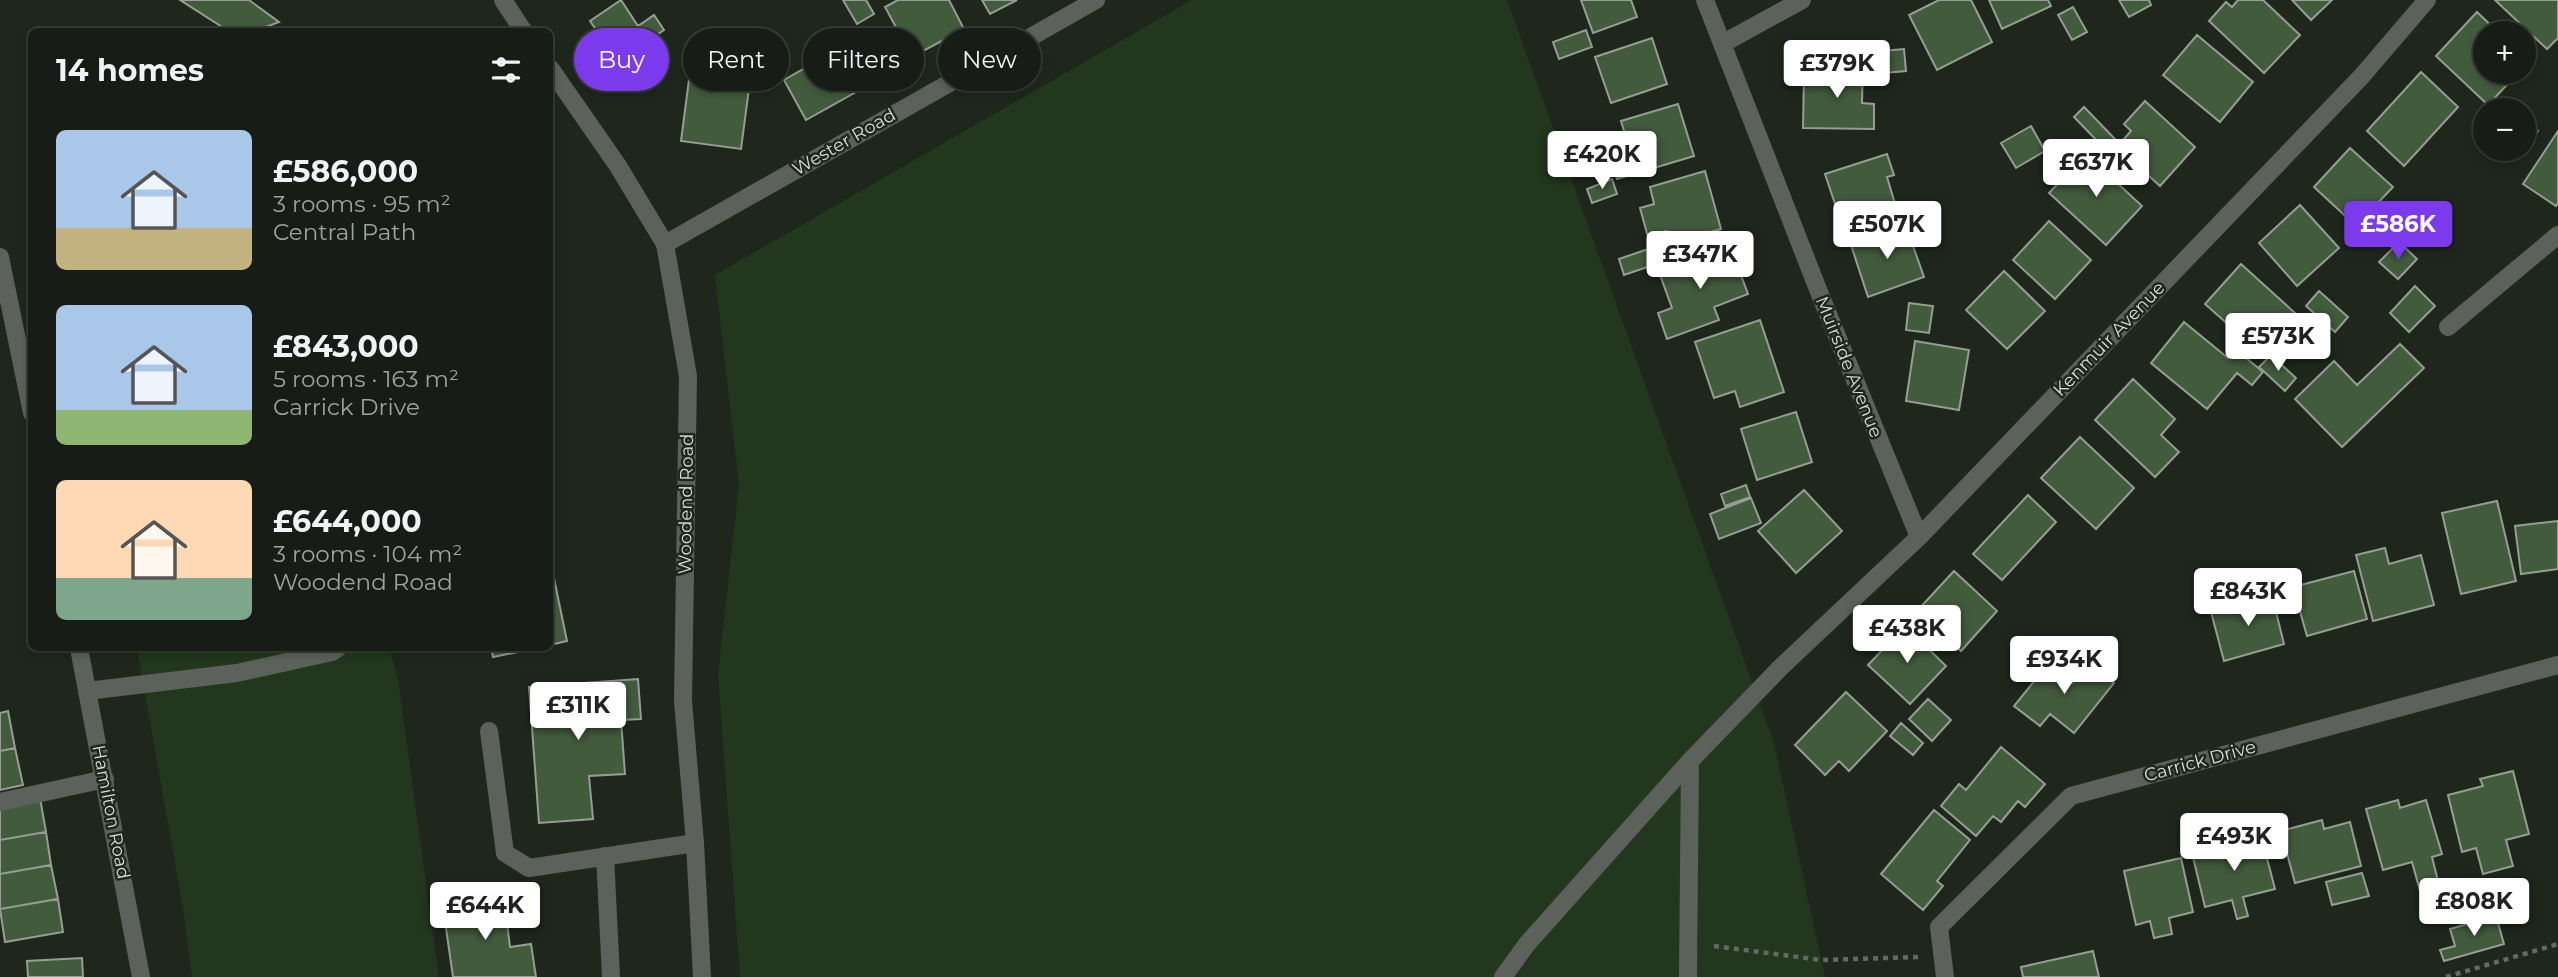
<!DOCTYPE html>
<html lang="en">
<head>
<meta charset="utf-8">
<style>
  body { margin:0; font-family:Montserrat,sans-serif; background:#242a23; color:#f1f3f6; height:100vh; display:flex; flex-direction:column; font-size:26px; white-space:nowrap }
  * { box-sizing:border-box; margin:0 }
  p { font-size:23px; color:#9ea2a1 }
  .icon { flex:none; width:38px; height:38px; fill:none; stroke:currentColor; stroke-width:2; stroke-linecap:round; stroke-linejoin:round }
  .map { position:relative; flex:1; overflow:hidden }
  .sheet { position:absolute; left:28px; top:28px; width:525px; height:623px; display:flex; flex-direction:column; background:#171d16; border-radius:10px; box-shadow:0 4px 10px #0003,0 0 0 2px #363b35 }
  .sheet>* { flex:none }
  .guide { position:absolute; left:574px; top:28px; width:665px; height:63px; display:flex; gap:14px }
  .buttons { position:absolute; left:2473px; top:21px; display:grid; gap:14px }
  .buttons a { display:grid; place-items:center; width:63px; height:63px; border-radius:50%; background:#171d16; box-shadow:0 4px 10px #0003,0 0 0 2px #363b35; font-size:35px }
  .price { position:absolute; translate:-50% -60px; padding:0 16px; border-radius:7px; background:#fff; color:#222; font-size:23px; line-height:46px; filter:drop-shadow(0 2px 4px #0008) }
  .price::after { content:''; position:absolute; left:50%; top:42px; width:21px; height:16px; margin-left:-10px; background:inherit; clip-path:polygon(0 0,100% 0,50% 100%) }
  .price.active { background:#7c3aed; color:#fff }
  ul { padding:0; list-style:none }
  li { display:flex; align-items:center; gap:21px; height:175px; padding:0 28px }
  li span { display:grid; place-items:center; flex:none; width:196px; height:140px; border-radius:10px; color:#555 }
  li>.icon { margin-inline-start:auto }
  span .icon { width:84px; height:84px; fill:#fffc; stroke-width:1 }
  li b { font-size:30px }
  h2 { display:flex; justify-content:space-between; align-items:center; height:84px; padding:0 28px; font-size:30px }
  .pill { padding:0 24px; border-radius:32px; background:#171d16; box-shadow:0 4px 10px #0003,0 0 0 2px #363b35; font-size:24px; line-height:63px }
  .pill.active { background:#7c3aed; color:#fff }
  .map>svg:first-child { display:block }
  .green { fill:#22371d }
  .building { fill:#435b3d; stroke:#949e92; stroke-width:2 }
  .lines { fill:none; stroke-linecap:round; stroke-linejoin:round }
  .path { stroke:#636a61; stroke-width:4.5; stroke-dasharray:5 5; stroke-linecap:butt }
  .service { stroke:#5c615b; stroke-width:18 }
  .minor { stroke:#5c615b; stroke-width:18 }
  .tertiary { stroke:#5c615b; stroke-width:18 }
  .labels { text-anchor:middle; stroke-width:5; stroke-linejoin:round; paint-order:stroke }
  .street-label { font-size:18px; fill:#d8ddd6; stroke:#1f271d }
</style>
</head>
<body>
<div class="map">
<svg width="2558" height="977" viewBox="0 0 2558 977">
  <rect width="100%" height="100%" fill="#1f271d"/>
  <path class="green" d="M 1192,0 L 1507,0 L 1774,743 L 1825,977 L 740,977 L 718,674 L 739,486 L 715,275 Z
    M 137,648 L 389,648 L 398,679 L 439,977 L 192,977 L 184,914 Z"/>
  <path class="building" d="M 180,0 L 249,0 L 279,22 L 253,32 L 230,32 Z
    M 621,0 L 638,26 L 654,15 L 664,30 L 649,40 L 657,52 L 626,73 L 590,21 Z
    M 843,0 L 866,0 L 874,14 L 857,24 Z
    M 898,0 L 949,0 L 964,29 L 912,57 L 885,7 Z
    M 982,0 L 1017,0 L 990,14 Z
    M 1581,0 L 1631,0 L 1637,17 L 1593,33 Z
    M 1939,0 L 1971,0 L 1992,42 L 1937,70 L 1909,15 Z
    M 1989,0 L 2048,0 L 2051,6 L 2002,29 Z
    M 2119,0 L 2149,0 L 2151,5 L 2129,17 Z
    M 2238,0 L 2263,0 L 2300,35 L 2264,73 L 2209,21 L 2226,2 L 2232,7 Z
    M 2292,0 L 2332,0 L 2311,20 Z
    M 2495,0 L 2558,0 L 2558,38 L 2547,49 Z
    M 2073,7 L 2087,32 L 2072,40 L 2058,15 Z
    M 2477,12 L 2499,33 L 2485,33 L 2485,72 L 2519,72 L 2488,105 L 2436,56 Z
    M 1586,30 L 1592,47 L 1559,59 L 1553,42 Z
    M 867,33 L 890,73 L 806,120 L 784,80 Z
    M 2197,35 L 2253,82 L 2220,122 L 2163,75 Z
    M 1652,38 L 1667,84 L 1611,103 L 1595,57 Z
    M 766,45 L 778,68 L 766,74 L 754,52 Z
    M 744,47 L 759,70 L 748,77 L 733,54 Z
    M 1904,49 L 1906,71 L 1872,74 L 1870,52 Z
    M 1836,62 L 1863,62 L 1862,103 L 1874,104 L 1874,129 L 1803,128 L 1804,74 L 1836,74 Z
    M 691,64 L 736,70 L 735,79 L 750,81 L 741,149 L 681,141 Z
    M 2421,72 L 2458,107 L 2404,166 L 2367,131 Z
    M 2145,101 L 2195,147 L 2160,186 L 2117,147 L 2131,131 L 2124,124 Z
    M 1678,104 L 1694,156 L 1617,179 L 1608,150 L 1628,144 L 1621,121 Z
    M 2084,107 L 2115,139 L 2105,149 L 2074,117 Z
    M 2524,117 L 2538,131 L 2524,146 Z
    M 2031,126 L 2045,151 L 2016,168 L 2001,143 Z
    M 2558,131 L 2558,203 L 2556,206 L 2523,184 Z
    M 2350,148 L 2393,187 L 2372,209 L 2385,221 L 2369,238 L 2314,187 Z
    M 1887,154 L 1894,175 L 1887,177 L 1896,207 L 1842,225 L 1825,174 Z
    M 2086,154 L 2142,206 L 2106,245 L 2049,193 Z
    M 1705,171 L 1721,229 L 1670,244 L 1666,231 L 1648,237 L 1640,208 L 1654,204 L 1650,187 Z
    M 1612,179 L 1617,194 L 1592,203 L 1587,189 Z
    M 2300,205 L 2339,248 L 2297,286 L 2259,243 Z
    M 2049,221 L 2091,260 L 2055,299 L 2013,260 Z
    M 1906,226 L 1924,277 L 1868,297 L 1851,245 Z
    M 2399,242 L 2417,259 L 2398,279 L 2379,262 Z
    M 1730,246 L 1748,294 L 1714,307 L 1719,320 L 1667,339 L 1658,313 L 1672,308 L 1659,272 Z
    M 1654,247 L 1659,263 L 1624,275 L 1619,259 Z
    M 2241,264 L 2295,313 L 2259,352 L 2205,304 Z
    M 2004,271 L 2045,311 L 2007,349 L 1966,310 Z
    M 2415,286 L 2435,306 L 2409,332 L 2390,313 Z
    M 2319,291 L 2348,317 L 2335,332 L 2306,306 Z
    M 1909,303 L 1933,306 L 1929,333 L 1906,330 Z
    M 1760,320 L 1784,392 L 1740,407 L 1735,391 L 1714,398 L 1695,342 Z
    M 2184,322 L 2228,358 L 2235,349 L 2263,372 L 2252,385 L 2237,373 L 2207,409 L 2151,363 Z
    M 1915,341 L 1969,350 L 1959,410 L 1906,401 Z
    M 2400,344 L 2424,368 L 2342,447 L 2295,399 L 2334,361 L 2357,385 Z
    M 2271,355 L 2296,378 L 2285,391 L 2259,367 Z
    M 2133,379 L 2175,419 L 2161,435 L 2179,452 L 2155,477 L 2095,420 Z
    M 1796,412 L 1812,462 L 1757,480 L 1741,429 Z
    M 2080,437 L 2134,488 L 2096,529 L 2041,478 Z
    M 1746,485 L 1750,497 L 1725,506 L 1721,494 Z
    M 1804,490 L 1842,531 L 1796,573 L 1758,531 Z
    M 2028,495 L 2056,522 L 2002,580 L 1973,554 Z
    M 1751,498 L 1761,523 L 1719,539 L 1710,514 Z
    M 2497,501 L 2516,581 L 2461,594 L 2442,513 Z
    M 2558,521 L 2558,569 L 2521,574 L 2515,526 Z
    M 2385,548 L 2389,564 L 2421,555 L 2434,605 L 2373,621 L 2356,555 Z
    M 550,559 L 567,641 L 550,645 Z
    M 1954,571 L 1997,611 L 1961,651 L 1917,611 Z
    M 2354,571 L 2367,619 L 2307,636 L 2293,587 Z
    M 2272,596 L 2284,644 L 2224,661 L 2211,612 Z
    M 1905,626 L 1946,666 L 1910,704 L 1868,665 Z
    M 491,648 L 538,648 L 493,657 Z
    M 2089,662 L 2114,683 L 2074,733 L 2050,714 L 2040,726 L 2014,706 L 2048,664 L 2072,683 Z
    M 638,679 L 641,719 L 621,720 L 625,774 L 589,776 L 593,819 L 539,823 L 529,687 Z
    M 1846,692 L 1887,731 L 1849,771 L 1839,761 L 1825,775 L 1795,745 Z
    M 1928,699 L 1951,720 L 1932,741 L 1909,719 Z
    M 8,711 L 15,748 L 0,751 L 0,713 Z
    M 1901,723 L 1923,743 L 1913,755 L 1890,736 Z
    M 2001,747 L 2045,784 L 2025,807 L 2018,801 L 2001,822 L 1993,816 L 1976,836 L 1941,806 L 1959,784 L 1966,790 Z
    M 15,748 L 23,785 L 0,790 L 0,751 Z
    M 2513,771 L 2529,834 L 2506,840 L 2513,866 L 2483,874 L 2476,848 L 2462,852 L 2448,795 L 2483,786 L 2480,779 Z
    M 40,798 L 46,832 L 0,840 L 0,805 Z
    M 2398,800 L 2400,808 L 2426,800 L 2442,854 L 2432,857 L 2441,893 L 2422,898 L 2412,862 L 2383,870 L 2366,809 Z
    M 1934,810 L 1970,840 L 1937,881 L 1943,886 L 1923,910 L 1881,874 Z
    M 2322,820 L 2324,829 L 2350,822 L 2361,866 L 2295,883 L 2281,831 Z
    M 46,832 L 51,865 L 0,874 L 0,840 Z
    M 2261,835 L 2275,889 L 2243,897 L 2248,916 L 2237,919 L 2232,900 L 2205,907 L 2192,853 Z
    M 2181,858 L 2193,912 L 2169,918 L 2172,934 L 2154,938 L 2150,921 L 2136,925 L 2124,871 Z
    M 51,865 L 58,899 L 0,909 L 0,874 Z
    M 2362,873 L 2369,896 L 2332,905 L 2326,882 Z
    M 504,898 L 510,947 L 531,944 L 536,977 L 453,977 L 443,907 Z
    M 58,899 L 63,932 L 5,942 L 0,909 Z
    M 2496,916 L 2504,944 L 2444,961 L 2440,950 L 2455,946 L 2450,929 Z
    M 2093,951 L 2099,977 L 2023,977 L 2021,967 Z
    M 82,958 L 83,977 L 28,977 L 27,961 Z"/>
  <g class="lines">
    <path class="path" d="M 1714,946 L 1821,960 L 1918,957
      M 2446,977 L 2558,944"/>
    <path class="service" d="M 87,691 L 237,673 L 332,652 L 338,648
      M 489,731 L 505,853 L 529,868 L 695,843
      M 0,802 L 105,779
      M 605,856 L 611,977
      M 1503,977 L 1527,944 L 1690,761
      M 1688,977 L 1690,761 L 1780,668"/>
    <path class="minor" d="M 503,0 L 524,32
      M 1705,0 L 1819,292 L 1919,537
      M 1722,44 L 1802,0
      M 550,68 L 618,166 L 665,244 L 688,376 L 683,701 L 695,843 L 702,977
      M 665,244 L 1096,0
      M 2448,327 L 2558,235
      M 1780,668 L 1919,537 L 2361,77 L 2427,0
      M 1945,977 L 1939,927 L 2071,796 L 2558,665"/>
    <path class="tertiary" d="M 0,257 L 32,413
      M 79,648 L 141,977"/>
  </g>
  <g class="labels">
    <g class="street-label">
      <text transform="translate(844 142) rotate(-30)" y="6">Wester Road</text>
      <text transform="translate(2109 339) rotate(-46)" y="6">Kenmuir Avenue</text>
      <text transform="translate(1849 367) rotate(68)" y="6">Muirside Avenue</text>
      <text transform="translate(686 504) rotate(-89)" y="6">Woodend Road</text>
      <text transform="translate(2200 761) rotate(-15)" y="6">Carrick Drive</text>
      <text transform="translate(111 812) rotate(79)" y="6">Hamilton Road</text>
    </g>
  </g>
</svg>
<div class="buttons">
<a>+</a>
<a>−</a>
</div>
<b class="price" style="left:1837px;top:100px">£379K</b>
<b class="price" style="left:1602px;top:191px">£420K</b>
<b class="price" style="left:2096px;top:199px">£637K</b>
<b class="price" style="left:1887px;top:261px">£507K</b>
<b class="price active" style="left:2398px;top:261px">£586K</b>
<b class="price" style="left:1700px;top:291px">£347K</b>
<b class="price" style="left:2278px;top:373px">£573K</b>
<b class="price" style="left:2248px;top:628px">£843K</b>
<b class="price" style="left:1907px;top:665px">£438K</b>
<b class="price" style="left:2064px;top:696px">£934K</b>
<b class="price" style="left:578px;top:742px">£311K</b>
<b class="price" style="left:2234px;top:873px">£493K</b>
<b class="price" style="left:2474px;top:938px">£808K</b>
<b class="price" style="left:485px;top:942px">£644K</b>
<div class="guide">
<a class="pill active">Buy</a>
<a class="pill">Rent</a>
<a class="pill">Filters</a>
<a class="pill">New</a>
</div>
<section class="sheet">
<h2>14 homes<svg class="icon" aria-label="filters" viewBox="0 0 24 24"><path d="M4 7h16M4 17h16"/><circle cx="9" cy="7" r="2"/><circle cx="15" cy="17" r="2"/></svg></h2>
<ul>
<li><span style="background:linear-gradient(#a9c7e8 70%,#c2b280 0)"><svg class="icon" aria-label="home" viewBox="0 0 24 24"><path d="M3 11l9-7 9 7M6 9v11h12V9"/></svg></span><div><b>£586,000</b><p>3 rooms · 95 m²</p><p>Central Path</p></div></li>
<li><span style="background:linear-gradient(#a9c7e8 75%,#8fb573 0)"><svg class="icon" aria-label="home" viewBox="0 0 24 24"><path d="M3 11l9-7 9 7M6 9v11h12V9"/></svg></span><div><b>£843,000</b><p>5 rooms · 163 m²</p><p>Carrick Drive</p></div></li>
<li><span style="background:linear-gradient(#ffd9b3 70%,#7fa58c 0)"><svg class="icon" aria-label="home" viewBox="0 0 24 24"><path d="M3 11l9-7 9 7M6 9v11h12V9"/></svg></span><div><b>£644,000</b><p>3 rooms · 104 m²</p><p>Woodend Road</p></div></li>
</ul>
</section>
</div>
</body>
</html>
